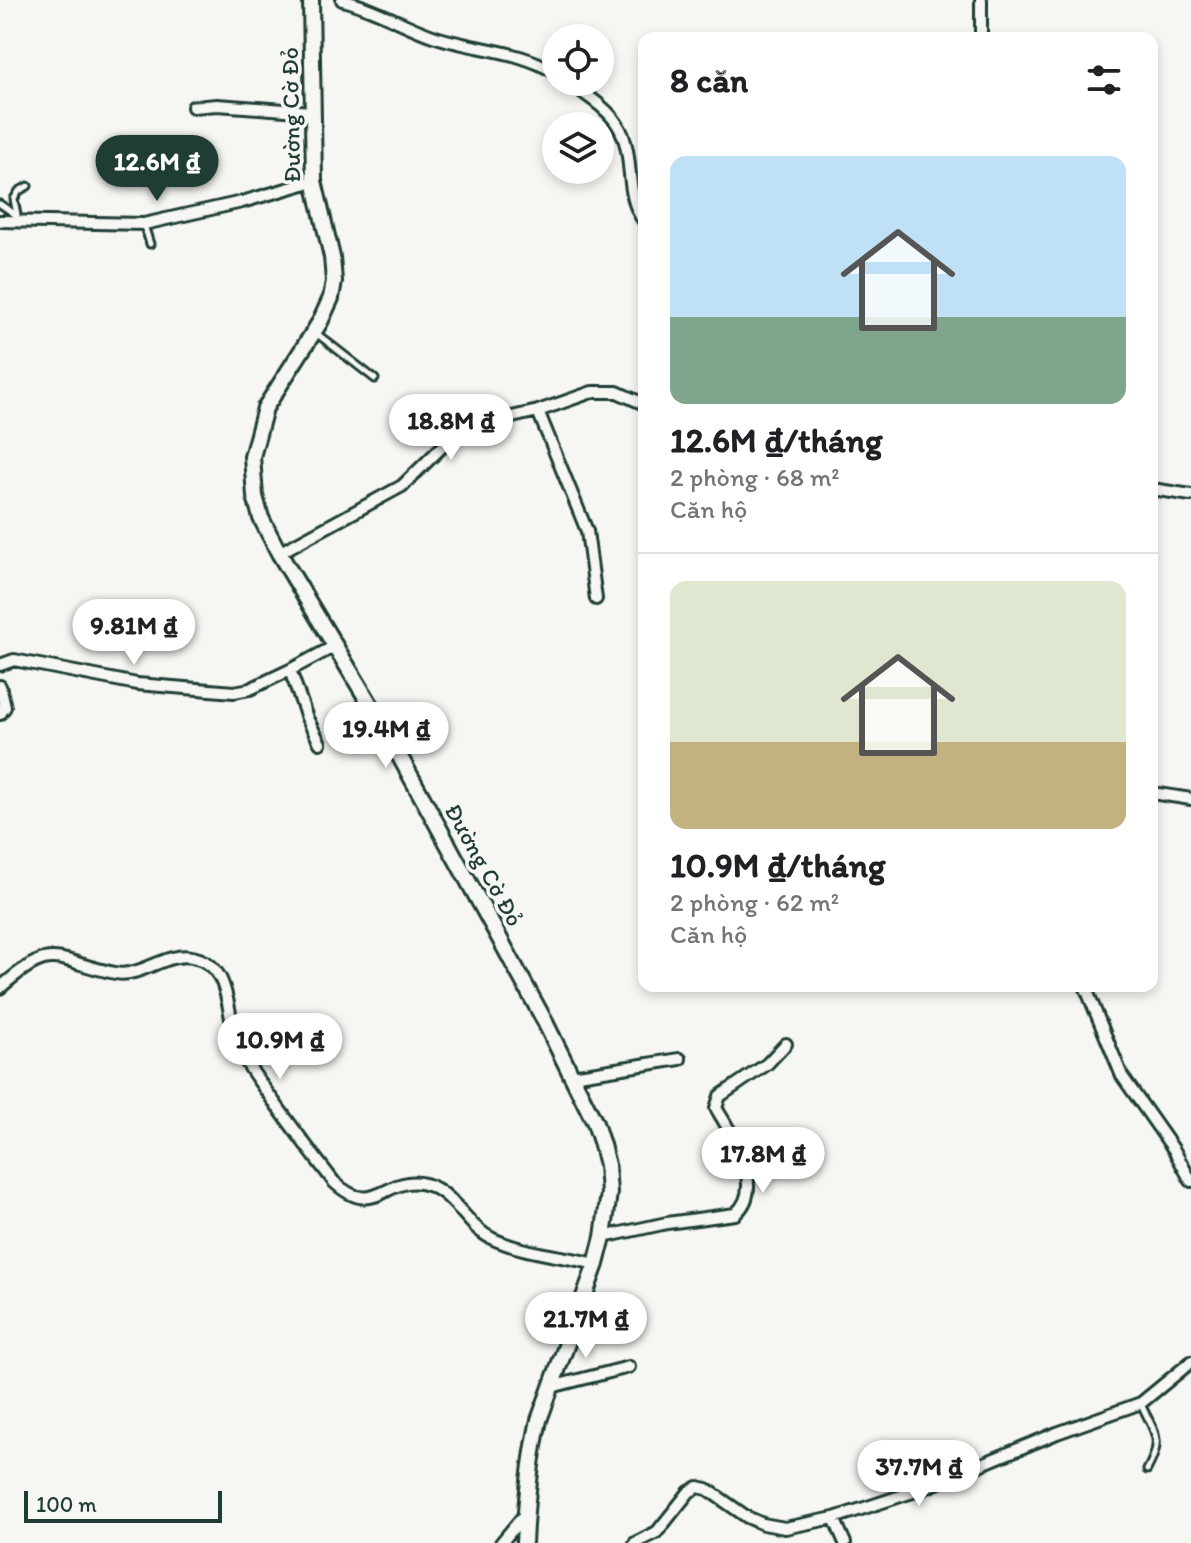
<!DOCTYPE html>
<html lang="vi">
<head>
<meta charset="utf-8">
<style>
  body { margin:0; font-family:Itim,sans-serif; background:#f6f6f6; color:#202124; height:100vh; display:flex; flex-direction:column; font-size:30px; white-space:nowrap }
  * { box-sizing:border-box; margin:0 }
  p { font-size:26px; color:#757577 }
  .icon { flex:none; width:44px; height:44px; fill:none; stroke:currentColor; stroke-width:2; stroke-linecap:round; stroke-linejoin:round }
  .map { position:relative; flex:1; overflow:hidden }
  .sheet { position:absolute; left:638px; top:32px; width:520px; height:960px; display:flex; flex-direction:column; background:#fff; border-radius:16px; box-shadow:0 4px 12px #0003 }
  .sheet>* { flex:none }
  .fabs { position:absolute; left:542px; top:24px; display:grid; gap:16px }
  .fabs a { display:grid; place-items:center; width:72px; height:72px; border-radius:50%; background:#fff; box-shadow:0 4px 12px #0003; font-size:40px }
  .scale { position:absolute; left:24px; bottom:20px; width:198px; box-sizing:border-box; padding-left:8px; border:4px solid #1f3d34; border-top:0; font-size:22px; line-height:28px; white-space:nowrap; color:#1f3d34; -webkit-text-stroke:6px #f6f6f2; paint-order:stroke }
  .price { position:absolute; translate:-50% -68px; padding:0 18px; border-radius:28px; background:#fff; color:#222; font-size:26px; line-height:52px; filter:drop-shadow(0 2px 4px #0008) }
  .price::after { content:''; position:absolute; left:50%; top:48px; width:24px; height:18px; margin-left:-12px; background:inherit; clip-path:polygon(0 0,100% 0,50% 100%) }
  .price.current { background:#1f3d34; color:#fff }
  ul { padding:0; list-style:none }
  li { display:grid; align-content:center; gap:16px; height:424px; padding:0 32px }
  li+li { border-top:2px solid #e0e0e0 }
  li span { display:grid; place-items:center; height:248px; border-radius:16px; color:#555 }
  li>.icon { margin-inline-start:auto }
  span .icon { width:144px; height:144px; fill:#fffc; stroke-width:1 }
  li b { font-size:34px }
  h2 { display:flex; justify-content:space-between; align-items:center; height:96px; padding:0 32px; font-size:34px }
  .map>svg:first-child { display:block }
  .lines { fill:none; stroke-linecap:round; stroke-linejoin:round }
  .lane-casing { stroke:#1f3d34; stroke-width:11 }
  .street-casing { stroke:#1f3d34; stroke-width:16 }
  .secondary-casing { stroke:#1f3d34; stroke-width:20 }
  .lane { stroke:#f6f6f2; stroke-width:5 }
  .street { stroke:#f6f6f2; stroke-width:10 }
  .secondary { stroke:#f6f6f2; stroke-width:14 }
  .labels { text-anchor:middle; stroke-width:7; stroke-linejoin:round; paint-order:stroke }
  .street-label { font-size:24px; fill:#1f3d34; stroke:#f6f6f2 }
</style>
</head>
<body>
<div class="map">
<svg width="1191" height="1543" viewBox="0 0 1191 1543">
  <rect width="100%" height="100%" fill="#f6f6f2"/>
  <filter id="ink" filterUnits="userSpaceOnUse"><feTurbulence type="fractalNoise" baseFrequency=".0125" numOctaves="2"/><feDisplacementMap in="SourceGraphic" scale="16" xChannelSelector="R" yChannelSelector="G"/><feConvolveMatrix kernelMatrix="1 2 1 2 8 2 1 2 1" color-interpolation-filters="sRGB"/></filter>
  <g filter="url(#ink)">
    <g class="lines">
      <defs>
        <path id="lane" d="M 0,204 L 16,215
          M 18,220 L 14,199 L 19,191 L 28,186
          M 144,225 L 150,244
          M 316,333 L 375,379
          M 1141,1404 C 1155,1434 1164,1439 1147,1470"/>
        <path id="street" d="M 342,0 C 374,8 400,24 430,35 C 471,50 519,49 556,73
          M 981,38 L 981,0
          M 568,82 C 586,95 610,109 620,129 C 635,158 624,195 644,221
          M 193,107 L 217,105 L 312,112
          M 0,221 L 144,224 L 242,202 L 314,181
          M 538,411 L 587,531 L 596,599
          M 1152,489 L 1191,495
          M 279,553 L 402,486 L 444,445 L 473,426 L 538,411 L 592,392 L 617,392 L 644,404
          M 0,665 L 14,660 L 137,684 L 234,692 L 250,689 L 290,670
          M 0,686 L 5,707 L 0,714
          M 320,743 L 307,718 L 290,670 L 335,646
          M 1152,793 L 1191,799
          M 1085,986 L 1122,1076 L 1174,1150 L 1191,1181
          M 0,988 C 54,940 54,961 115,973 C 141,978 165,952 192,957 C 232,964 226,1014 237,1043 C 245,1063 259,1081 272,1099 C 292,1127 313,1155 334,1182 C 374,1219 384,1178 420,1183 C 454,1188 464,1226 493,1239 C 524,1253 563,1256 596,1264
          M 572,1076 L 680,1059
          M 603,1237 L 667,1223 L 735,1214 C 767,1188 732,1134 716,1108 L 720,1096 L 767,1064 L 786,1044
          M 551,1387 L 629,1367
          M 834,1518 L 845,1543
          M 501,1543 L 525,1514
          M 635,1543 L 657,1532 L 689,1492 L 698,1487 L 707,1489 L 747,1517 L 763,1524 L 785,1528 L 834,1518 L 922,1489 L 1057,1433 L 1141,1403 L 1191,1362"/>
        <path id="secondary" d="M 311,0 L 314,181 L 332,257 L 334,281 L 331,298 L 320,322 L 265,408 L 252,457 L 255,496 L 261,518 L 279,553 L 382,724 L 542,1016 L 595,1123 L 602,1145 L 607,1165 L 609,1193 L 603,1237 L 596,1264 L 539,1420 C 530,1461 526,1501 524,1543"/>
      </defs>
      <use href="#lane" class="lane-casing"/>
      <use href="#street" class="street-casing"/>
      <use href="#secondary" class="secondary-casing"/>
      <use href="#lane" class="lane"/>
      <use href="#street" class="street"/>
      <use href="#secondary" class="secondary"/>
    </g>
  </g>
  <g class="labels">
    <g class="street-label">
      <text transform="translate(291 115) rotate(-91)" y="8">Đường Cờ Đỏ</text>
      <text transform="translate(484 865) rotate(61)" y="8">Đường Cờ Đỏ</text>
    </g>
  </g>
</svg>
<div class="fabs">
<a><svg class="icon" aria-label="locate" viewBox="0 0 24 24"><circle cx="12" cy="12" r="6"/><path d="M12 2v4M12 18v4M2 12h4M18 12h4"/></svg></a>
<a><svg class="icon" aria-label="layers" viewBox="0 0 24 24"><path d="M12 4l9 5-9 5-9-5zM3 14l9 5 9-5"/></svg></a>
</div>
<div class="scale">100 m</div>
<b class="price current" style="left:157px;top:203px">12.6M ₫</b>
<b class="price" style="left:451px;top:462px">18.8M ₫</b>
<b class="price" style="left:134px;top:667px">9.81M ₫</b>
<b class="price" style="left:386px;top:770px">19.4M ₫</b>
<b class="price" style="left:280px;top:1081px">10.9M ₫</b>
<b class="price" style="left:763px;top:1195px">17.8M ₫</b>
<b class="price" style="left:586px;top:1360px">21.7M ₫</b>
<b class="price" style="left:919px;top:1508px">37.7M ₫</b>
<section class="sheet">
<h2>8 căn<svg class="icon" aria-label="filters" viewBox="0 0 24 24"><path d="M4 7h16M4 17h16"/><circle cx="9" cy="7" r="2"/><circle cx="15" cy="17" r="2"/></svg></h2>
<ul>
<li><span style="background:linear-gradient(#bfe0f5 65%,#7fa58c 0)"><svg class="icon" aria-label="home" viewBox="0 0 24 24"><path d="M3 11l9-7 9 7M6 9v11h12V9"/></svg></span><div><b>12.6M ₫/tháng</b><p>2 phòng · 68 m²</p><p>Căn hộ</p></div></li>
<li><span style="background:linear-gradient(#dfe7d0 65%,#c2b280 0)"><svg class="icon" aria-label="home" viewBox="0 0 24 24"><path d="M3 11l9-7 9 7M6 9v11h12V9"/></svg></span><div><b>10.9M ₫/tháng</b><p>2 phòng · 62 m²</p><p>Căn hộ</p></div></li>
</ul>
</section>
</div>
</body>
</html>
